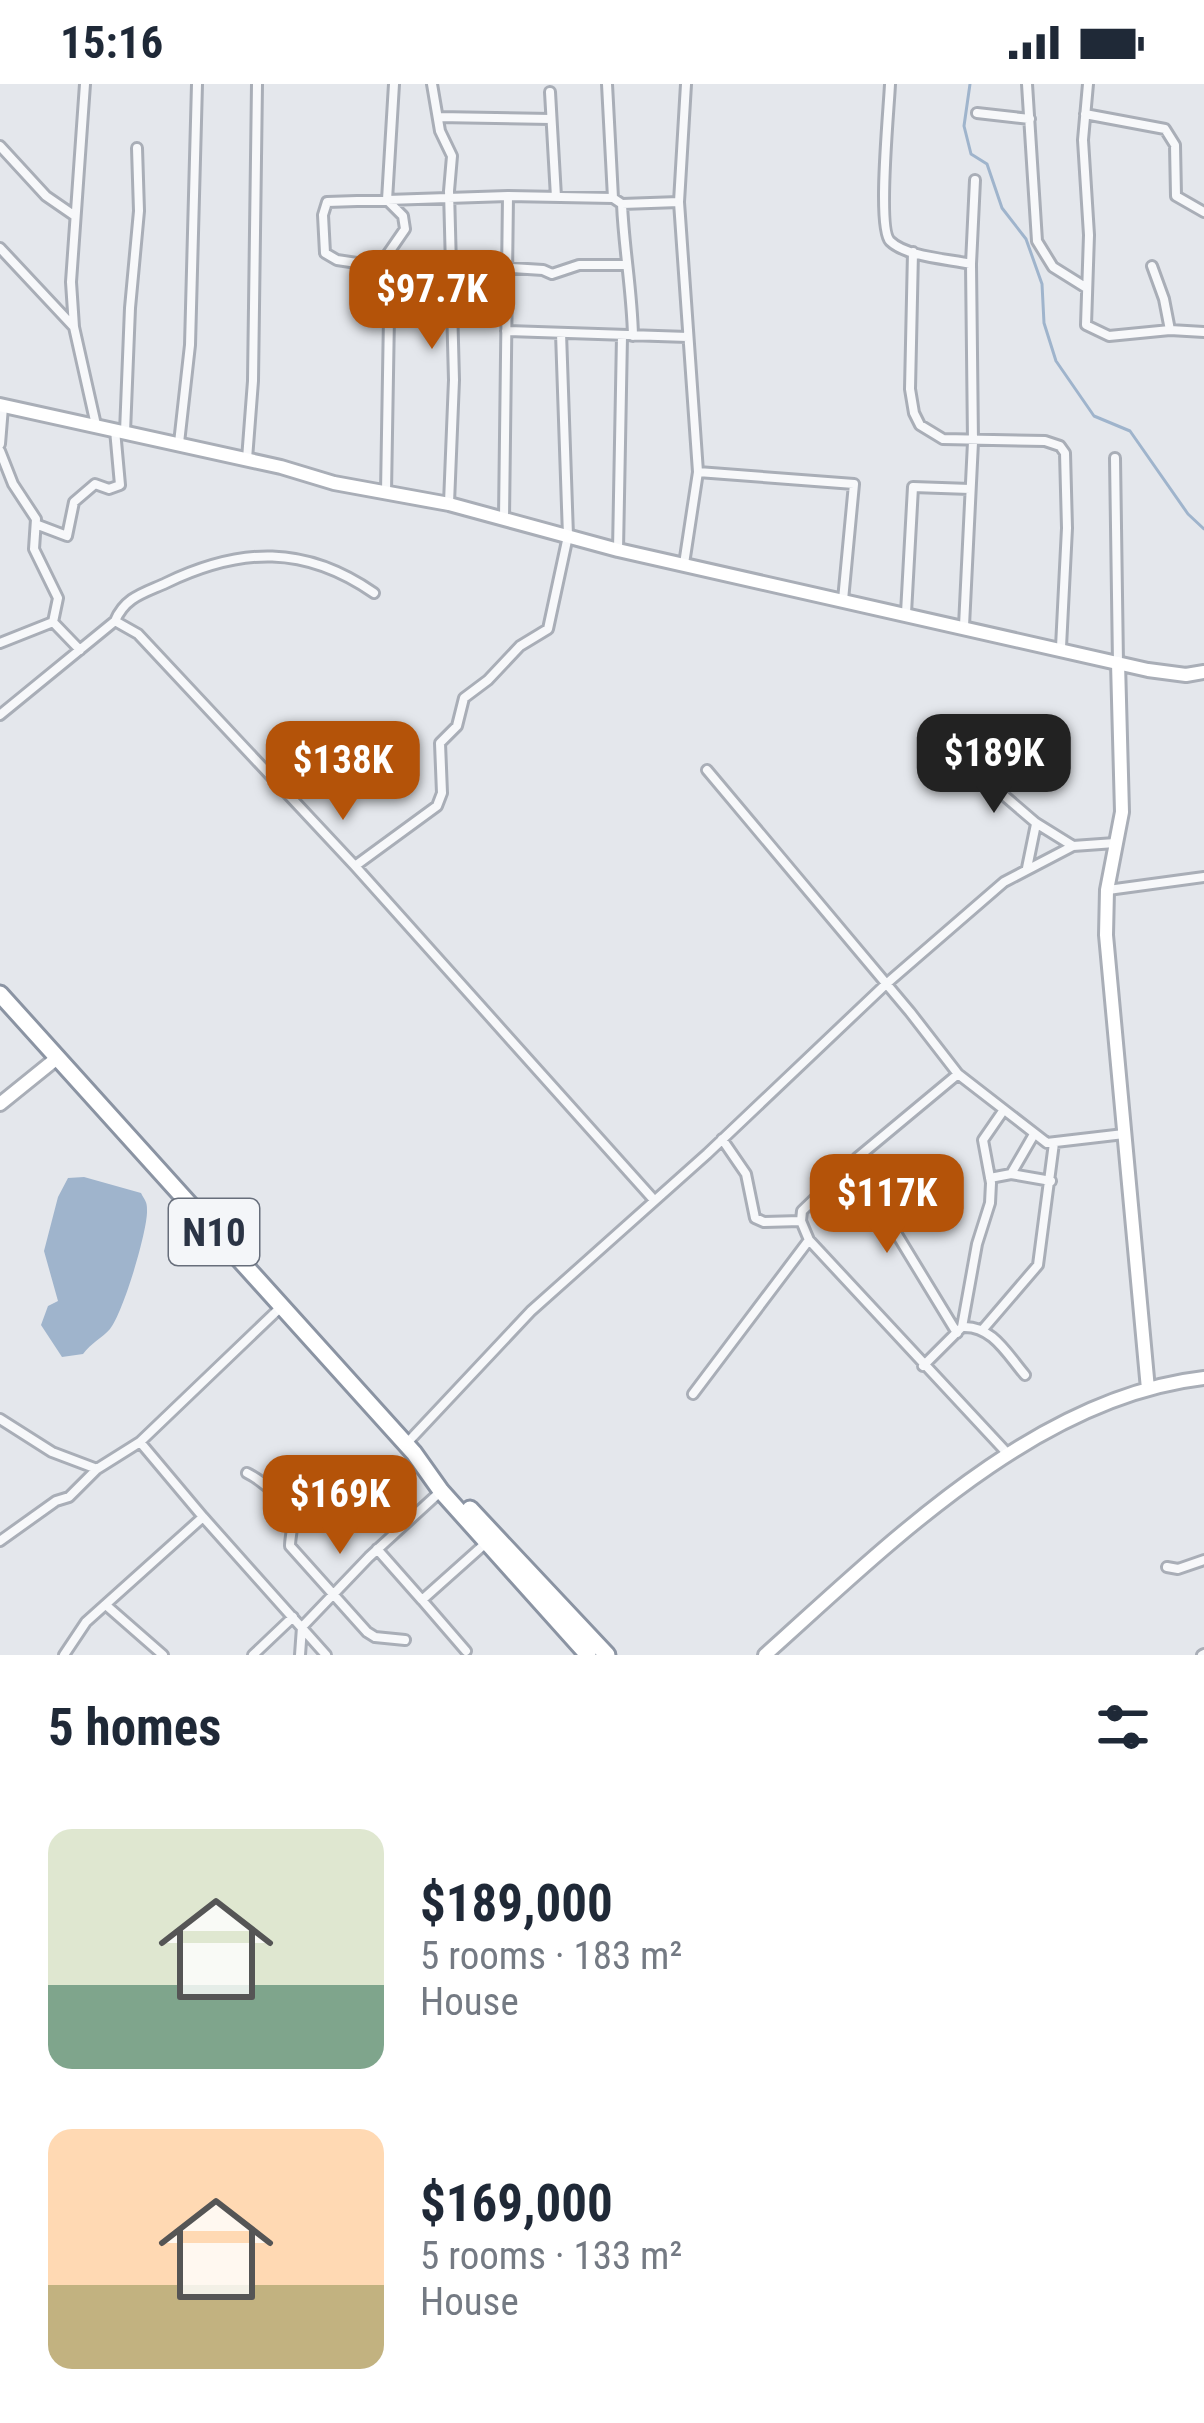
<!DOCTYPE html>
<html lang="en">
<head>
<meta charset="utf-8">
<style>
  body { margin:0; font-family:"Roboto Condensed",sans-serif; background:#f2f2f3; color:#1f2937; height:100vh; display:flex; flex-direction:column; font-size:45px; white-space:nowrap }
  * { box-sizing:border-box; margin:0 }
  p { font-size:39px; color:#747a83 }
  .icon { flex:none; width:66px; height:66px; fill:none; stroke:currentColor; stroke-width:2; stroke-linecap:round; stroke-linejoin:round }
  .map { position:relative; height:1571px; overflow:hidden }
  .side { display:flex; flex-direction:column; background:#fff; flex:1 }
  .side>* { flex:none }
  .price { position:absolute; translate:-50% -102px; padding:0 27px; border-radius:24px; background:#b45309; color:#fff; font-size:39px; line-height:78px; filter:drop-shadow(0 3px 6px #0008) }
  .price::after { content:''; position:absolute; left:50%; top:72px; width:36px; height:27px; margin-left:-18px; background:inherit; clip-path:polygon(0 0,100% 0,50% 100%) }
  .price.active { background:#222; color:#fff }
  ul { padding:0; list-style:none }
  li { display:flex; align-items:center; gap:36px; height:300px; padding:0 48px }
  li span { display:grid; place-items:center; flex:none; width:336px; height:240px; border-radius:24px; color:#555 }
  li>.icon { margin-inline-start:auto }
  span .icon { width:144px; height:144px; fill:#fffc; stroke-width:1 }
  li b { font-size:51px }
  h2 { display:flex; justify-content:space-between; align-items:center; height:144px; padding:0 48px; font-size:51px }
  .status { display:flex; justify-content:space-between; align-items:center; height:84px; padding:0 60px; background:#fff; direction:ltr }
  .status svg { height:33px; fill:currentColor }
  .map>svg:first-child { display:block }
  .water { fill:#9fb4cc }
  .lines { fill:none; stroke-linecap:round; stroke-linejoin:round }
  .stream { stroke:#9fb4cc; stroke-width:3 }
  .street-casing { stroke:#a9aeb7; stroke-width:14 }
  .secondary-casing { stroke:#a9aeb7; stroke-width:18 }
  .highway-casing { stroke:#8b94a3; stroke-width:21 }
  .street { stroke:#f7f8fa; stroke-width:8 }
  .secondary { stroke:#fff; stroke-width:12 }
  .highway { stroke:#fff; stroke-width:15 }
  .labels { text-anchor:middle; stroke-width:9; stroke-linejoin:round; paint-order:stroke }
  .shield { fill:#f4f6f9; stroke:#676e7b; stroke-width:3 }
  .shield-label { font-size:39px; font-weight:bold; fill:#2b3445 }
</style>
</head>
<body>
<div class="status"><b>15:16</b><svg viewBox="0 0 49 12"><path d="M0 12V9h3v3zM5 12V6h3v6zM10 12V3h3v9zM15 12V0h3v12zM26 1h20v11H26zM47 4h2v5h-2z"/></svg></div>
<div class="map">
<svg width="1204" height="1571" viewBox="0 0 1204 1571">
  <rect width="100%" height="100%" fill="#e4e7ec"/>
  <path class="water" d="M 84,1093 L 141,1109 C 145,1117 147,1117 147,1126 C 148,1146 123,1229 110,1245 C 102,1254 91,1259 83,1270 L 62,1273 L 41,1241 L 48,1222 L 58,1217 L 44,1167 L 58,1113 L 68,1094 Z"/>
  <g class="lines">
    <path class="stream" d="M 970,0 L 964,42 L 971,70 L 987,80 L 1002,124 L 1026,155 L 1042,200 L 1044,239 L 1056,277 L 1094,332 L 1130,347 L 1188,430 L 1204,445"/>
    <defs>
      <path id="street" d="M 85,0 L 71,198 L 74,243 L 96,341
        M 432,0 L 440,47 L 452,72 L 449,107 L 454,296 L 449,419
        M 607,0 L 613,114
        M 890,0 C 889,25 877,144 890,157 C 906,173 949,175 971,180 L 973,358 L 964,542
        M 1027,0 L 1037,157 L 1053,183 L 1085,203
        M 1088,0 L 1083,56 L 1089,151 L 1086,241 L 1109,252 L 1170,246
        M 550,8 L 556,113
        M 977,29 L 1030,35
        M 1085,30 L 1165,45 L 1175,61 L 1176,112 L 1204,128
        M 438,33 L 551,35
        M 0,62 L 46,112 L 75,132
        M 622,120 C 624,166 632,206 633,252
        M 0,164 L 73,242
        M 913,168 L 910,305 L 914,329 L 920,341 L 943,355 L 1045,357 L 1060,362 L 1065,369 L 1067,444 L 1061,563
        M 971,180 L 975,96
        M 1152,182 L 1164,215 L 1170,246 L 1204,248
        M 384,183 L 385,174 L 405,145 L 403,132 L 387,116 L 394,0
        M 453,185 L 480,182 L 543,186 L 552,190 L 579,181 L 624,181
        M 506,247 L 688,253
        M 125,348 L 130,224 L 139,127 L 137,64
        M 179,359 L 190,261 L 197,0
        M 0,360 L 3,323
        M 0,367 L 13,400 L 36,435 L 34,465 L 58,514 L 53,538
        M 1115,374 L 1118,579
        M 247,375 L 253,297 L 257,0
        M 698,388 L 854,400 L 843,516
        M 386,408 L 389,232 L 384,183 L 337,176 L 325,169 L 323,131 L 327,118 L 508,112 L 613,114 L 622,120 L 679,118
        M 504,434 L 508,112
        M 38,441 L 67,452 L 74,418 L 95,400 L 109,405 L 120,401 L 115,346
        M 618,466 L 622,252
        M 684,480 L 698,388 L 679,118 L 686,0
        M 906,529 L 913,403 L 970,405
        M 115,537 C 125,513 144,509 166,499 C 241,463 305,461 374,509
        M 0,559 L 53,538 L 80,566
        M 0,631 L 115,537 L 138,550 L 355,782 L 654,1116
        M 707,686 L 910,928 L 958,990 L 1047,1059 L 1124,1050
        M 980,691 L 1036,739 L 1073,762
        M 355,782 L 437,722 L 442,709 L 440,659 L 457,642 L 464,614 L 488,596 L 520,562 L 548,545 L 568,452 L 561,249
        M 1027,784 L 1036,740
        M 1108,806 L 1204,793
        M 958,990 L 857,1074 L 802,1127 L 801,1137 L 809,1156 L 1008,1370
        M 722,1055 L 746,1090 L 755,1134 L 764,1138 L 801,1137
        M 857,1074 L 890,1139 L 957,1249
        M 1011,1090 L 1033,1052
        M 990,1094 L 1011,1090 L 1051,1097
        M 962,1243 L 977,1160 L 990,1119 L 991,1099 L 983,1056 L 1003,1027
        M 984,1244 L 1038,1181 L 1054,1059
        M 923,1282 L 962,1243 C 992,1241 1007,1270 1025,1291
        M 693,1310 L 809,1156
        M 0,1335 L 52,1368 L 97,1385 L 140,1358 L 282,1222
        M 407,1359 L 531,1227 L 707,1070 L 885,901 L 1004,798 L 1073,762 L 1115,759
        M 247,1389 C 263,1397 292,1421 292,1442 C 292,1448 290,1455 290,1462 L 367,1548 L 375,1553 L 405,1556
        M 203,1433 L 326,1571
        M 0,1457 L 56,1417 L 69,1413 L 96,1386
        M 377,1465 L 422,1516 L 487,1458
        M 1167,1483 L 1178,1485 L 1204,1476
        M 422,1516 L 466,1567
        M 107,1522 L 163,1571
        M 64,1571 L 86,1538 L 203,1433 L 140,1358
        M 253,1571 L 293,1533
        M 300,1571 L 302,1543 L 369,1473 L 440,1408
        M 1202,1571 L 1204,1570"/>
      <path id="secondary" d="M 0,321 L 281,383 L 334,399 L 449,420 L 618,466 L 1148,586 L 1186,591 L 1204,588
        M 1118,579 L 1122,728 L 1107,806 L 1106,851 L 1148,1305
        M 0,1020 L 57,974
        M 765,1571 C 887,1462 1034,1313 1204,1294"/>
      <path id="highway" d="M 0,910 L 414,1369 L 441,1407 L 588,1571
        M 470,1425 L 607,1571"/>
    </defs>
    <use href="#street" class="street-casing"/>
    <use href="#secondary" class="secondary-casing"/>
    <use href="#highway" class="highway-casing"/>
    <use href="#street" class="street"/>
    <use href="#secondary" class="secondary"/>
    <use href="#highway" class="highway"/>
  </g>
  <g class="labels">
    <rect class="shield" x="169" y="1115" width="90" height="66" rx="9"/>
    <g class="shield-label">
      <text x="214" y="1162">N10</text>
    </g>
  </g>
</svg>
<b class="price" style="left:432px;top:268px">$97.7K</b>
<b class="price active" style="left:994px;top:732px">$189K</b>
<b class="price" style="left:343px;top:739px">$138K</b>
<b class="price" style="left:887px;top:1172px">$117K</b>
<b class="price" style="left:340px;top:1473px">$169K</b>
</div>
<section class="side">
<h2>5 homes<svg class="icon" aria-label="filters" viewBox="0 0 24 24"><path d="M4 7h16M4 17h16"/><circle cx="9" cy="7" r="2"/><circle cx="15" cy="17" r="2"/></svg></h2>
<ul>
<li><span style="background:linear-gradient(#dfe7d0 65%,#7fa58c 0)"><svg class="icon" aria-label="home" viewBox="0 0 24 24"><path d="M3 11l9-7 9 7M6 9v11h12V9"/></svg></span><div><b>$189,000</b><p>5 rooms · 183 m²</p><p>House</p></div></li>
<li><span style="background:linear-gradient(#ffd9b3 65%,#c2b280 0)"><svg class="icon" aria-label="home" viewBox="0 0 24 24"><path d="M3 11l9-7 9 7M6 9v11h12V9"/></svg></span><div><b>$169,000</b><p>5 rooms · 133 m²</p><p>House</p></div></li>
</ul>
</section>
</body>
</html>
